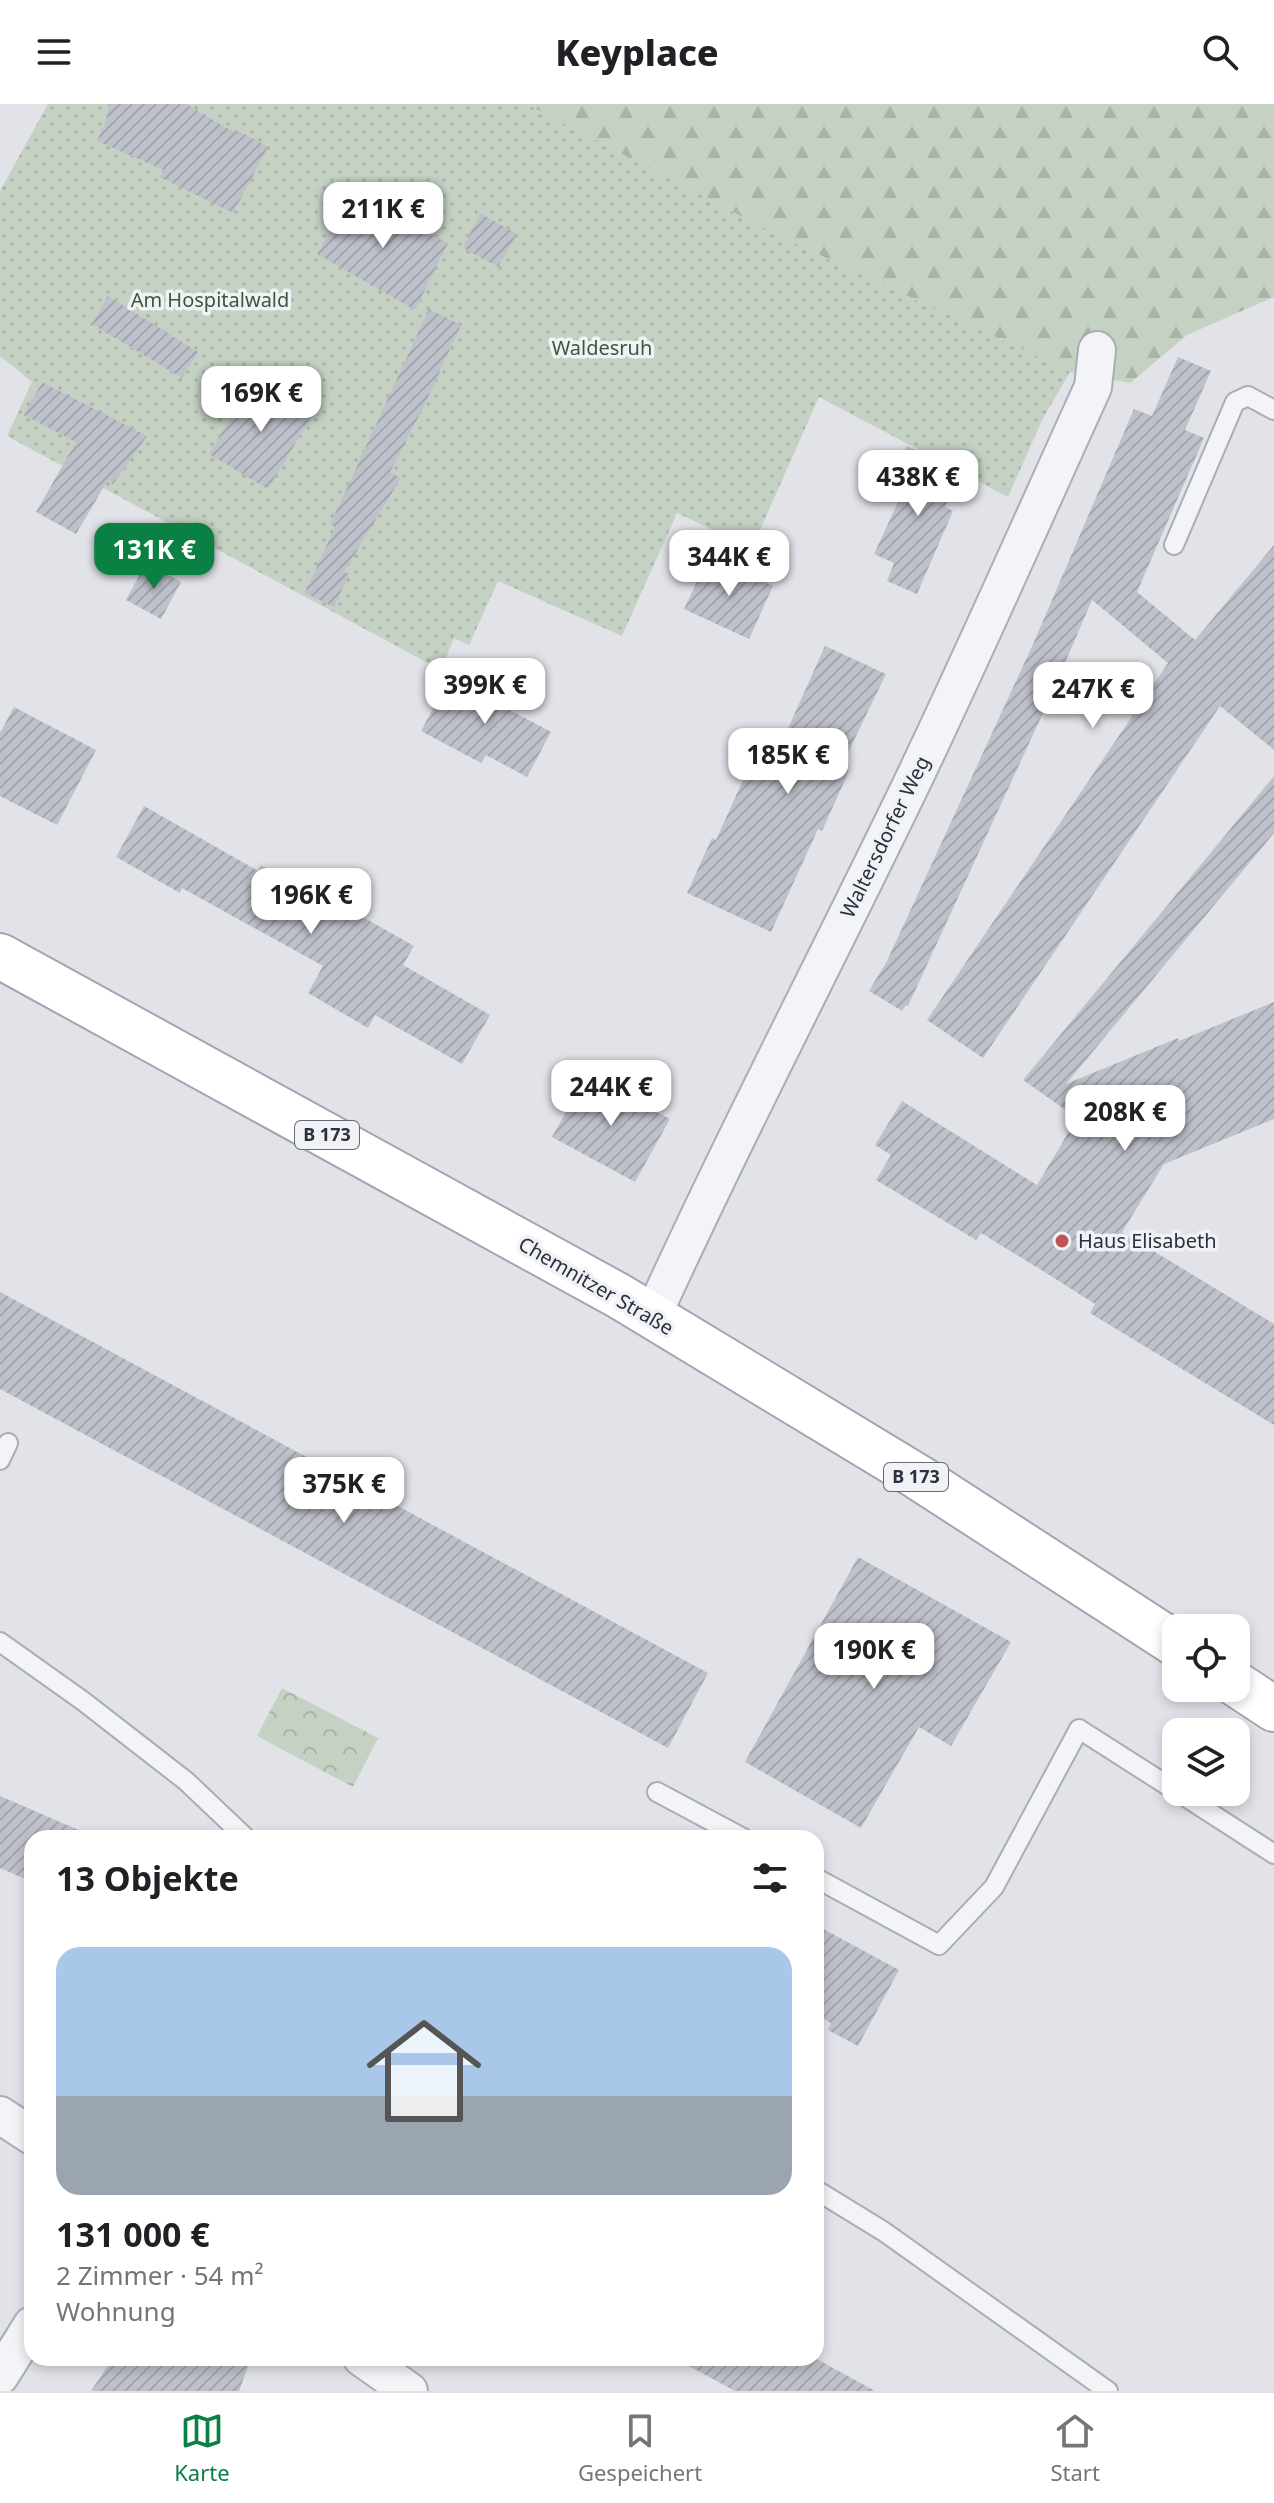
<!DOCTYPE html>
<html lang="de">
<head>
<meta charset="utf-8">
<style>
  body { margin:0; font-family:"Noto Sans",sans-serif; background:#f2f2f2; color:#202124; height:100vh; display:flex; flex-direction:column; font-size:30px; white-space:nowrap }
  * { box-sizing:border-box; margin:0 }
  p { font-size:26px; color:#757577 }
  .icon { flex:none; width:44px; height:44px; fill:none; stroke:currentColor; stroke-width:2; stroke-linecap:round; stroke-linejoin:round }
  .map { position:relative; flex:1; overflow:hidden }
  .details { position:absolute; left:24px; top:1726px; width:800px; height:536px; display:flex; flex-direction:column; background:#fff; border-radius:24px; box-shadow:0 4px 12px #0003 }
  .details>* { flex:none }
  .fabs { position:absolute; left:1162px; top:1510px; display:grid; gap:16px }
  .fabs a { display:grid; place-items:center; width:88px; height:88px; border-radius:16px; background:#fff; box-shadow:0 4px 12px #0003; font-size:40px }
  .price { position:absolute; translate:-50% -68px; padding:0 18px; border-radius:16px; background:#fff; color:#222; font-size:26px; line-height:52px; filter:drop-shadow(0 2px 4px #0008) }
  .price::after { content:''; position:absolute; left:50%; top:48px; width:24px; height:18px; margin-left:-12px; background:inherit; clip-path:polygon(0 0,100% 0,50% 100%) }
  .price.current { background:#0b8043; color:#fff }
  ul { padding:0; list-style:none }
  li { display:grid; align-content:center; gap:16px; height:424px; padding:0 32px }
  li+li { border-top:2px solid #e0e0e0 }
  li span { display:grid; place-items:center; height:248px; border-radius:24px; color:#555 }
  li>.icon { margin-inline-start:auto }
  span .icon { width:144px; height:144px; fill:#fffc; stroke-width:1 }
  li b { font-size:34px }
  h2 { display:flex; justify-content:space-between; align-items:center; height:96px; padding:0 32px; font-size:34px }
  header { display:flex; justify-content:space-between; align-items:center; height:104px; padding:0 32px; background:#fff; font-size:36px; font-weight:800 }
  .tab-bar { display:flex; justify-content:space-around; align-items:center; height:112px; border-top:2px solid #e0e0e0; background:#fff; font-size:22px; color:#757577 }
  .tab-bar a { display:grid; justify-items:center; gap:4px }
  .tab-bar .current { color:#0b8043 }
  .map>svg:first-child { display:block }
  .forest { fill:url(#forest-firs) }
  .park { fill:url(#park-crowns) }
  .garden { fill:url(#garden-dots) }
  .building { fill:url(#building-hatch) }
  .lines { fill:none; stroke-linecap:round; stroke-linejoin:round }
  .lane-casing { stroke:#aaadb5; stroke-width:22 }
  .street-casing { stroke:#aaadb5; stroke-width:40 }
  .primary-casing { stroke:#a1a6b2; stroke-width:48 }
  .lane { stroke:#f3f4f7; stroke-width:18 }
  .street { stroke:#f3f4f7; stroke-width:36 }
  .primary { stroke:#fff; stroke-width:44 }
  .poi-dot { fill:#bf5454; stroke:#f0f2f6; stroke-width:3 }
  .labels { text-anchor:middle; stroke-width:7; stroke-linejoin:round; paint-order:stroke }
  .shield { fill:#f0f2f6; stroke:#666a75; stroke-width:2 }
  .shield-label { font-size:18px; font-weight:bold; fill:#2b2f3e }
  .park-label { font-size:20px; fill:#3b583a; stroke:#f0f2f6 }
  .street-label { font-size:20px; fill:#2b2f3e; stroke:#f0f2f6 }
  .poi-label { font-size:20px; fill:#2b2f3e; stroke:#f0f2f6; text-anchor:start }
</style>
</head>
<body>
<header><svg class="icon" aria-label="menu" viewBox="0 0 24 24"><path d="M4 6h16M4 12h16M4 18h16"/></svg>Keyplace<svg class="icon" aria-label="search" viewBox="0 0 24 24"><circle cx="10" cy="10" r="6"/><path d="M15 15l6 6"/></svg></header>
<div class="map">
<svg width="1274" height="2287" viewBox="0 0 1274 2287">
  <defs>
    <pattern id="forest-firs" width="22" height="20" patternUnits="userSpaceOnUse" patternTransform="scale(2)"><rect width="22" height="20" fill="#c4d1c3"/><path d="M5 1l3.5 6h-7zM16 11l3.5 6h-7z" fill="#a9b4a9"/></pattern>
    <pattern id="park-crowns" width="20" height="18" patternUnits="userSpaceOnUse" patternTransform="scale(2)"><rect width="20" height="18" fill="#c4d1c3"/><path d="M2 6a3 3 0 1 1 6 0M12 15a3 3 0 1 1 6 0" fill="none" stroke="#a9b4a9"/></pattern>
    <pattern id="garden-dots" width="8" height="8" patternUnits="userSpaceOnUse" patternTransform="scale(2)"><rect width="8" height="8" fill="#c4d1c3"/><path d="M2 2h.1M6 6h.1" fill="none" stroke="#a9b4a9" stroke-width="1.8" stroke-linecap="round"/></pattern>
    <pattern id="building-hatch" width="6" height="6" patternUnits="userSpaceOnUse" patternTransform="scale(2)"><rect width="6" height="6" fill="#bfc1ca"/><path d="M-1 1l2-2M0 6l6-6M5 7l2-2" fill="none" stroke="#a4a6af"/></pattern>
  </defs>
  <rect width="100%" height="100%" fill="#e1e3e8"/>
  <path class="forest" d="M 526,0 L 1274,0 L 1274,193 L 1187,231 L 1130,279 L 1070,268 L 779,132 Z"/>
  <path class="park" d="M 282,1584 L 378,1634 L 353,1683 L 257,1632 Z"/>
  <path class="garden" d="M 48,0 L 526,0 L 779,132 L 1070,268 L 1042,316 L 1008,393 L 819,293 L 752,444 L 677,409 L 622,532 L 498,477 L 469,541 L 454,534 L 441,566 L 7,332 L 32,278 L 0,252 L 0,87 Z"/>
  <path class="building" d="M 108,0 L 186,0 L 237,30 L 239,27 L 268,43 L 233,109 L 160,73 L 164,66 L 97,37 L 108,12 Z
    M 352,89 L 448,139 L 415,206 L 317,150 Z
    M 480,109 L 517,130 L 498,163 L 463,144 Z
    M 108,192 L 198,248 L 182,274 L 92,220 Z
    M 429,205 L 461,221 L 424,302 L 390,368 L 401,374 L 344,468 L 349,470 L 334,503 L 305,489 L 335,423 L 330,421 Z
    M 1178,253 L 1211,267 L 1185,326 L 1204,334 L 1137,488 L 1195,536 L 1274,441 L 1274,646 L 1220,602 L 983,954 L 927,916 L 1168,559 L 1092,496 L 1049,596 L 908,902 L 906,901 L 902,907 L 869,887 L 887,857 L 1034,538 L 1134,305 L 1152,312 Z
    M 254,275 L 313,310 L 268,385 L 209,350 Z
    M 42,278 L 147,332 L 113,380 L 108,376 L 76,430 L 36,408 L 76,338 L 24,311 Z
    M 907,342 L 962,368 L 945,403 L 953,407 L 917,490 L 887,477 L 894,459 L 874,450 L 907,379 L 892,372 Z
    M 709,452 L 773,482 L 749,535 L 684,505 Z
    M 146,459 L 181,478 L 161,515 L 126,496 Z
    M 825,542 L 886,570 L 841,663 L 849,667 L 822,727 L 818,725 L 771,828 L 687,789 L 712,734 L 716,736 L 759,641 L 777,649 Z
    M 454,566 L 514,599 L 510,606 L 551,628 L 527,673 L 486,651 L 481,659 L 421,627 Z
    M 14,603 L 96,646 L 57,721 L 0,692 L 0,629 Z
    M 1274,672 L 1274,729 L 1066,980 L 1178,934 L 1179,937 L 1274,898 L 1274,1015 L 1164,1060 L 1122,1128 L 1274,1220 L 1274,1321 L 1090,1209 L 1095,1200 L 1043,1167 L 981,1129 L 976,1136 L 876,1076 L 891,1051 L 875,1041 L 902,997 L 1037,1081 L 1077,1014 L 1023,976 Z
    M 144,702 L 258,767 L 261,761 L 352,812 L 354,808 L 414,842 L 403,861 L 490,911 L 462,960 L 375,911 L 368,924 L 308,889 L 323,862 L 182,784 L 180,789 L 116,753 Z
    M 587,970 L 670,1015 L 635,1078 L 552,1033 Z
    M 0,1188 L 708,1569 L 668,1644 L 0,1285 Z
    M 858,1453 L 1011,1538 L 951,1642 L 919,1623 L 861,1724 L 745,1658 Z
    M 0,1692 L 97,1734 L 32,1734 L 32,1778 L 0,1764 Z
    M 816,1821 L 899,1866 L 858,1942 L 828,1926 L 831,1919 L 816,1911 Z
    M 113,2254 L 251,2254 L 239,2287 L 91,2287 Z
    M 674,2254 L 815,2254 L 875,2287 L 735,2287 Z"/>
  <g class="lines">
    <defs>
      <path id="lane" d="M 1174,441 L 1235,298 L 1248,292 L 1274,306
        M 0,1356 L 8,1339
        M 0,1538 L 83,1597 L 186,1677 L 246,1734
        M 657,1688 L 743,1734
        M 1178,1688 L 1274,1750
        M 816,1774 L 939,1841 L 994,1783 L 1079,1625 L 1176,1687
        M 816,2086 L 883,2127 L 1108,2287"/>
      <path id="street" d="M 652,1213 C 733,1035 824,861 909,685 C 973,552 1032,417 1093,283 L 1097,246
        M 0,2011 L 32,2032
        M 362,2254 L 409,2287
        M 0,2272 L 32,2221"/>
      <path id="primary" d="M 0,852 L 619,1192 L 918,1373 L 1176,1540
        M 1236,1580 L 1274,1605"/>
    </defs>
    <use href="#lane" class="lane-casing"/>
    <use href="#street" class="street-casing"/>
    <use href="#primary" class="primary-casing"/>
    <use href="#lane" class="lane"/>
    <use href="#street" class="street"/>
    <use href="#primary" class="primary"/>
  </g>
  <circle class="poi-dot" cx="1062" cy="1137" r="8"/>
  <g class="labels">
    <g class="shield">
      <rect x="295" y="1017" width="64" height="28" rx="6"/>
      <rect x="884" y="1359" width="64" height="28" rx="6"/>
    </g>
    <g class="shield-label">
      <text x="327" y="1037">B 173</text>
      <text x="916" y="1379">B 173</text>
    </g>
    <g class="park-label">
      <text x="210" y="203">Am Hospitalwald</text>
      <text x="602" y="251">Waldesruh</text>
    </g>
    <g class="street-label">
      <text transform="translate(885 733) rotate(-64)" y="7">Waltersdorfer Weg</text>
      <text transform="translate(596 1182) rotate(30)" y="7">Chemnitzer Straße</text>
    </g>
    <g class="poi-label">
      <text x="1078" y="1144">Haus Elisabeth</text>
    </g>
  </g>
</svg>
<div class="fabs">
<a><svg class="icon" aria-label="locate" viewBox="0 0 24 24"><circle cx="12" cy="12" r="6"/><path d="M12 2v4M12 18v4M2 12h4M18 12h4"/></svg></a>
<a><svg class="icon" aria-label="layers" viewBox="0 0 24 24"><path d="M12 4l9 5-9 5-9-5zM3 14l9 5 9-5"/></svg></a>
</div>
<b class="price" style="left:383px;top:146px">211K €</b>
<b class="price" style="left:261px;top:330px">169K €</b>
<b class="price" style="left:918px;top:414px">438K €</b>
<b class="price current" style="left:154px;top:487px">131K €</b>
<b class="price" style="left:729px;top:494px">344K €</b>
<b class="price" style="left:485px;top:622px">399K €</b>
<b class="price" style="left:1093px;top:626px">247K €</b>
<b class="price" style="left:788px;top:692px">185K €</b>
<b class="price" style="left:311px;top:832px">196K €</b>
<b class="price" style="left:611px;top:1024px">244K €</b>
<b class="price" style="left:1125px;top:1049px">208K €</b>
<b class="price" style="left:344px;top:1421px">375K €</b>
<b class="price" style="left:874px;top:1587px">190K €</b>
<section class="details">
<h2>13 Objekte<svg class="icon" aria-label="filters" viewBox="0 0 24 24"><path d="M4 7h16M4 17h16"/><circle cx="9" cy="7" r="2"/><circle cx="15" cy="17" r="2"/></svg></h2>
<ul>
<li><span style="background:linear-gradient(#a9c7e8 60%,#9aa5b1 0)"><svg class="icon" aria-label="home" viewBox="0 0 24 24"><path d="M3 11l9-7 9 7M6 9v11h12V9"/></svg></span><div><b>131 000 €</b><p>2 Zimmer · 54 m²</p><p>Wohnung</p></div></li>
</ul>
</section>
</div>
<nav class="tab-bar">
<a class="current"><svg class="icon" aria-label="map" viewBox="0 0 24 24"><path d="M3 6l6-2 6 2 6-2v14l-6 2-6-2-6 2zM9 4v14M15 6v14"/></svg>Karte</a>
<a><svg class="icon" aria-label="saved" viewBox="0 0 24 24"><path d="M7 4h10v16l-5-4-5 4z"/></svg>Gespeichert</a>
<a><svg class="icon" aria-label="home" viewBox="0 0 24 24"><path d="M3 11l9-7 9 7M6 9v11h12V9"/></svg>Start</a>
</nav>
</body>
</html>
